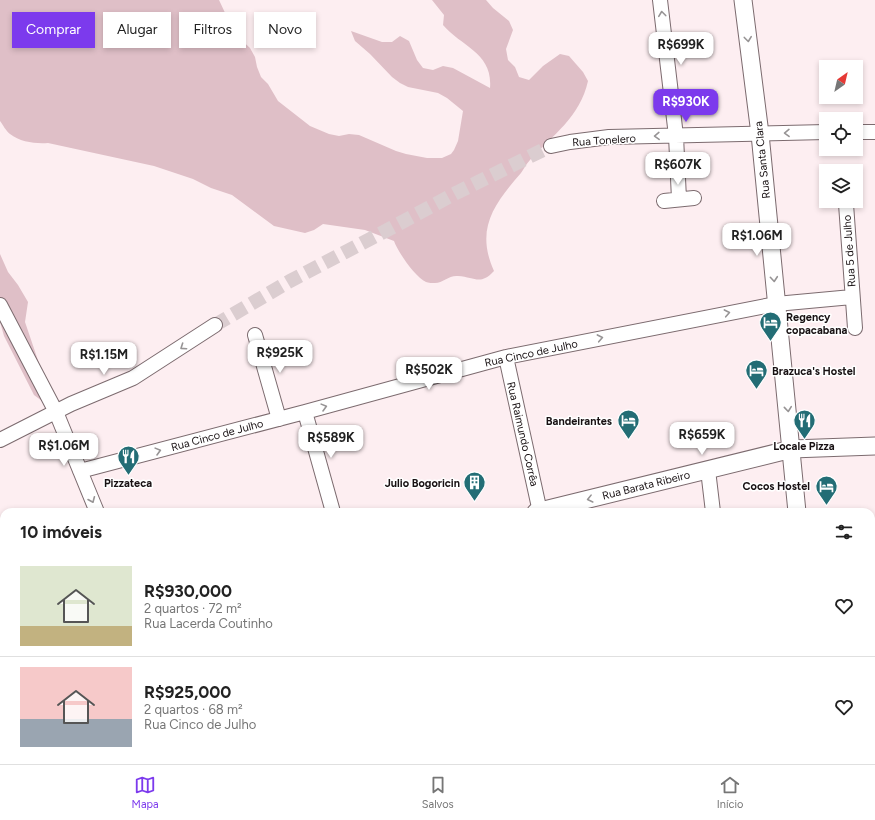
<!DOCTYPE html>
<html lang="pt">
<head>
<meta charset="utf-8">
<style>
  body { margin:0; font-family:Figtree,sans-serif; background:#f2f2f2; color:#222; height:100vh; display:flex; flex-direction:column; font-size:15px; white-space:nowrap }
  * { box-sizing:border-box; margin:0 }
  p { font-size:13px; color:#767676 }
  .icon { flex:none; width:22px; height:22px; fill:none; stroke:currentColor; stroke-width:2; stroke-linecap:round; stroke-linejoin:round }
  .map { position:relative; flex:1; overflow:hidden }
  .details { position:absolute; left:0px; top:508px; width:875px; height:256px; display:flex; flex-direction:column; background:#fff; border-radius:12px 12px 0 0; box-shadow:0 2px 6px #0003 }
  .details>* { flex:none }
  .banner { position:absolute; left:12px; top:12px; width:400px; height:36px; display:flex; gap:8px }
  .needle { width:26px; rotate:34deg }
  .tools { position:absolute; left:819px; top:60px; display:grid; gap:8px }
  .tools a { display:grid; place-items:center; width:44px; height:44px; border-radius:0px; background:#fff; box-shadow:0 2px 6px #0003; font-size:20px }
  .price { position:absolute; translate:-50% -34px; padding:0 9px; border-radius:8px; background:#fff; color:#222; font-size:13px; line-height:26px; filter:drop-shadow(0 1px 2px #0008) }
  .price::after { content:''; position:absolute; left:50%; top:24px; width:12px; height:9px; margin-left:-6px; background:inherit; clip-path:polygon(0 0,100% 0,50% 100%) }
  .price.current { background:#7c3aed; color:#fff }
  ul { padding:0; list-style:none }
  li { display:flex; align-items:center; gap:12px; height:100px; padding:0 20px }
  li+li { border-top:1px solid #e0e0e0 }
  li span { display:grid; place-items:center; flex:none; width:112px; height:80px; border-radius:0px; color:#555 }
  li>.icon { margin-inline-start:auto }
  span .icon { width:48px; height:48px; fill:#fffc; stroke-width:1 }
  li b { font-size:17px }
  h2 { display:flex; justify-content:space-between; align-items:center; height:48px; padding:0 20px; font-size:17px }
  .tag { padding:0 14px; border-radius:0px; background:#fff; box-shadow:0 2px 6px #0003; font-size:14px; line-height:36px }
  .tag.current { background:#7c3aed; color:#fff }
  .tab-bar { display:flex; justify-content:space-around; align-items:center; height:56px; border-top:1px solid #e0e0e0; background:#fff; font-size:11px; color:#767676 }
  .tab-bar a { display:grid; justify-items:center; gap:2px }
  .tab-bar .current { color:#7c3aed }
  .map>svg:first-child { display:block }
  .green { fill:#dfbfc7 }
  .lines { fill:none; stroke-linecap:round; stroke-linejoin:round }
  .minor-tunnel { stroke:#dbcdd0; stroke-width:14; stroke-dasharray:14 7; stroke-linecap:butt }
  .minor-casing { stroke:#7c6b6f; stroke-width:16 }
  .major-casing { stroke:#7c6b6f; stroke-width:19 }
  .minor { stroke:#fff; stroke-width:14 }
  .major { stroke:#fff; stroke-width:17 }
  .oneway { stroke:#979495 }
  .labels { text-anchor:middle; stroke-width:3; stroke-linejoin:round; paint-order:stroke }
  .street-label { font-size:11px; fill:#181113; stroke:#fff }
  .poi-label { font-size:11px; font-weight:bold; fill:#181113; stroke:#fff; text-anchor:end }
</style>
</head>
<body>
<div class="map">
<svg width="875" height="764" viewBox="0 0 875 764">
  <rect width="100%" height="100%" fill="#fdeef1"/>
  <path class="green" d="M 0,0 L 219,0 L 235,34 L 250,48 L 255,57 L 257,67 L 261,77 L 268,84 L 278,101 L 310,126 L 329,134 L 339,136 L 349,134 L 359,135 L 396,151 L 406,154 L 427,158 L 442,158 L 451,154 L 454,150 L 458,141 L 463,111 L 447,98 L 438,93 L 408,87 L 400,83 L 392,77 L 370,54 L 355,41 L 351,31 L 382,42 L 392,42 L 400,36 L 409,41 L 417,60 L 423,68 L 433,70 L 443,66 L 453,68 L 490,88 C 493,53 462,47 443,25 L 444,15 L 432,0 L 486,0 L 493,8 L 509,21 L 513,30 L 506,49 L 508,60 L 515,67 L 519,77 L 529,80 L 543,66 L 560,54 L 569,56 L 583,72 L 588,81 C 580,117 553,135 530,160 C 526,164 524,169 521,173 C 494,204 475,229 494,271 C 480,286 475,277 458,276 C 449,275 443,283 435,283 C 433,283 428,283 426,282 C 415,277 398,252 394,241 L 365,230 L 323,224 L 314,230 L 305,233 L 274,226 L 232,195 L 211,188 L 193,179 L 154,166 L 48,143 C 36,144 20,142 10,134 C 6,131 3,125 0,121 Z
    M 0,254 L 8,272 L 18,285 L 28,302 L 25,322 L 45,381 L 42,401 L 34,395 L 4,336 L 0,322 Z"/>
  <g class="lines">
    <path class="minor-tunnel" d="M 215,325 L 290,281 L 391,228 L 456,193 L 551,146"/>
    <defs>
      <path id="minor" d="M 660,0 L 676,136 L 679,199
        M 856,132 L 875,132
        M 551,146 L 570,142 L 609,137 L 826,132
        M 664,201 L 694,198
        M 846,204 L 855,328
        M 0,305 L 56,412 L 97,512
        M 255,335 L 279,419
        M 506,357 L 540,512
        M 305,412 L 333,512
        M 0,440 L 71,404 L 133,378 L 215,325
        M 708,470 L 713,512
        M 80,471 L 305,412 L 506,357 L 776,304 L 852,297
        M 205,760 L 207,764
        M 409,760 L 411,764
        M 588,760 L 589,764
        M 719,760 L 719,764"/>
      <path id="major" d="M 743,0 L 760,134 L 797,512
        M 536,512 L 792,449 L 875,446
        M 0,695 L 4,693
        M 871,730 L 875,729
        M 820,760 L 820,764
        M 757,764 L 767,760"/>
    </defs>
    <use href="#minor" class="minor-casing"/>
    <use href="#major" class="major-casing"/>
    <use href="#minor" class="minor"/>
    <use href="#major" class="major"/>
  </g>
  <defs><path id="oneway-chevron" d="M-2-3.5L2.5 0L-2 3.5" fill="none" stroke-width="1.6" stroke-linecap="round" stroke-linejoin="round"/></defs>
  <g class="oneway">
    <use href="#oneway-chevron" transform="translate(662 14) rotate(-97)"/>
    <use href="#oneway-chevron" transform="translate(748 39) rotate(83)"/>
    <use href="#oneway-chevron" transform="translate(787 133) rotate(179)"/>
    <use href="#oneway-chevron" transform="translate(657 136) rotate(178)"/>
    <use href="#oneway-chevron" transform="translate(774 279) rotate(85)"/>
    <use href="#oneway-chevron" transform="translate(727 313) rotate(-11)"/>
    <use href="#oneway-chevron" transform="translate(600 338) rotate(-11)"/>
    <use href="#oneway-chevron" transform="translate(183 347) rotate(146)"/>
    <use href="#oneway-chevron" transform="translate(324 407) rotate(-15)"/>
    <use href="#oneway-chevron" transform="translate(788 409) rotate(84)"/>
    <use href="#oneway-chevron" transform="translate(158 451) rotate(-15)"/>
    <use href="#oneway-chevron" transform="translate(590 499) rotate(166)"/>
    <use href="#oneway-chevron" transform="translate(92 500) rotate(67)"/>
  </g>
  <defs>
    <symbol id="hotel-pin" viewBox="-11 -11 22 30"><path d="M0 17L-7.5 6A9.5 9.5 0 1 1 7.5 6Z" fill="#236d75" stroke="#fff"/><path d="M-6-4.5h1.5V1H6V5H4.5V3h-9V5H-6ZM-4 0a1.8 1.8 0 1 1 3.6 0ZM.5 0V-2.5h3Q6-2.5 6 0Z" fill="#fff"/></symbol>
    <symbol id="restaurant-pin" viewBox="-11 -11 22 30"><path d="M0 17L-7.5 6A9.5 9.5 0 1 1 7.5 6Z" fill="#236d75" stroke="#fff"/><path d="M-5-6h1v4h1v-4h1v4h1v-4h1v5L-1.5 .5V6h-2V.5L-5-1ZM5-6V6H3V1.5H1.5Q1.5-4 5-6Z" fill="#fff"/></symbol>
    <symbol id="building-pin" viewBox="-11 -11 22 30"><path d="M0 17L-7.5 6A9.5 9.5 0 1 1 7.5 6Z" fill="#236d75" stroke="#fff"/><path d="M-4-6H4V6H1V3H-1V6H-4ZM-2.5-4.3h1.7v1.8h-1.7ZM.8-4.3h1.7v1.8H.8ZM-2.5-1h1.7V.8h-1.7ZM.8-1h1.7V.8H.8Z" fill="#fff"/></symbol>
  </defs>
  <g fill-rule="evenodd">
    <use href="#hotel-pin" x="758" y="310" width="25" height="34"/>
    <use href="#hotel-pin" x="744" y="358" width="25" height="34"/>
    <use href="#restaurant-pin" x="792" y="408" width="25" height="34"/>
    <use href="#hotel-pin" x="616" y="408" width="25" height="34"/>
    <use href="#restaurant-pin" x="116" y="444" width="25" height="34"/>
    <use href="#building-pin" x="462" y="470" width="25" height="34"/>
    <use href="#hotel-pin" x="814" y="474" width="25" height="34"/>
  </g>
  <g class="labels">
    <g class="street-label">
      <text transform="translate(604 140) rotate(-4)" y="4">Rua Tonelero</text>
      <text transform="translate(762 160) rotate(-96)" y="4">Rua Santa Clara</text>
      <text transform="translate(849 251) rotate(-94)" y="4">Rua 5 de Julho</text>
      <text transform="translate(531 353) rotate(-12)" y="4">Rua Cinco de Julho</text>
      <text transform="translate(523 434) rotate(77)" y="4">Rua Raimundo Corrêa</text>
      <text transform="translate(217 435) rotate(-15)" y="4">Rua Cinco de Julho</text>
      <text transform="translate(646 485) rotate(-14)" y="4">Rua Barata Ribeiro</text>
    </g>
    <g class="poi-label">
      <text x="786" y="321" text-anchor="start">Regency<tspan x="786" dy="13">copacabana</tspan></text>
      <text x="772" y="375" text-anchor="start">Brazuca's Hostel</text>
      <text x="612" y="425">Bandeirantes</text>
      <text x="804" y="450" text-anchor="middle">Locale Pizza</text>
      <text x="128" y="487" text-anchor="middle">Pizzateca</text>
      <text x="460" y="487">Julio Bogoricin</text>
      <text x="810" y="490">Cocos Hostel</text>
    </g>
  </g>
</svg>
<div class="tools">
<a><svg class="needle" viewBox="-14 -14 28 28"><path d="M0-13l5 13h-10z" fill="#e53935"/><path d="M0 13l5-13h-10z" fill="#767676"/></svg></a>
<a><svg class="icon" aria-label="locate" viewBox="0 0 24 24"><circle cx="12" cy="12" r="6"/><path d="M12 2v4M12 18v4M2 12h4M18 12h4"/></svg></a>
<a><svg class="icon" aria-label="layers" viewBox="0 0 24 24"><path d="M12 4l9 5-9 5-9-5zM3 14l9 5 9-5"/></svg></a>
</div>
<b class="price" style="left:681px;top:66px">R$699K</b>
<b class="price current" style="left:686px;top:123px">R$930K</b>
<b class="price" style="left:678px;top:186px">R$607K</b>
<b class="price" style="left:757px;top:257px">R$1.06M</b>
<b class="price" style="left:280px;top:374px">R$925K</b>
<b class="price" style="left:104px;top:376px">R$1.15M</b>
<b class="price" style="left:429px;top:391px">R$502K</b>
<b class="price" style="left:702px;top:456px">R$659K</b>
<b class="price" style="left:331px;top:459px">R$589K</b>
<b class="price" style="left:64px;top:467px">R$1.06M</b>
<div class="banner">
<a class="tag current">Comprar</a>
<a class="tag">Alugar</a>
<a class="tag">Filtros</a>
<a class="tag">Novo</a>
</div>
<section class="details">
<h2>10 imóveis<svg class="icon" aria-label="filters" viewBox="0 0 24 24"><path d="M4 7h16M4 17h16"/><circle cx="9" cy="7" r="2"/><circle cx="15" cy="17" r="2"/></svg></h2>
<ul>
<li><span style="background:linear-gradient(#dfe7d0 75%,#c2b280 0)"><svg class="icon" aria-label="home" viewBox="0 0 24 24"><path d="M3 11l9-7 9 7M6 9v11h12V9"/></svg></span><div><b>R$930,000</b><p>2 quartos · 72 m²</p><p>Rua Lacerda Coutinho</p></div><svg class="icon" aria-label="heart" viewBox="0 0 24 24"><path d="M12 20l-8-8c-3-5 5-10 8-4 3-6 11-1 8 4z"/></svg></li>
<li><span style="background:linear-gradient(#f6c9c9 65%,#9aa5b1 0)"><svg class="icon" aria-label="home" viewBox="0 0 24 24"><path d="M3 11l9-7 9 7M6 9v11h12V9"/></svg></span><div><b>R$925,000</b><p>2 quartos · 68 m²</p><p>Rua Cinco de Julho</p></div><svg class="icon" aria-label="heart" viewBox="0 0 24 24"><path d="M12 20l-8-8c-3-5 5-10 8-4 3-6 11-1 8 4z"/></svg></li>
</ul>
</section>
</div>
<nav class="tab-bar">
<a class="current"><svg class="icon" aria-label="map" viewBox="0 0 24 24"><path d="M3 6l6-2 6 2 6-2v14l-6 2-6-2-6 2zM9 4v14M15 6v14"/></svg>Mapa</a>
<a><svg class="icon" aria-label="saved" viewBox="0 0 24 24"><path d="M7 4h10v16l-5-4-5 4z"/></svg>Salvos</a>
<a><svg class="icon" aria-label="home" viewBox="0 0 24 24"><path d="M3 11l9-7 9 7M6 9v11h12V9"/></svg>Início</a>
</nav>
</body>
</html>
